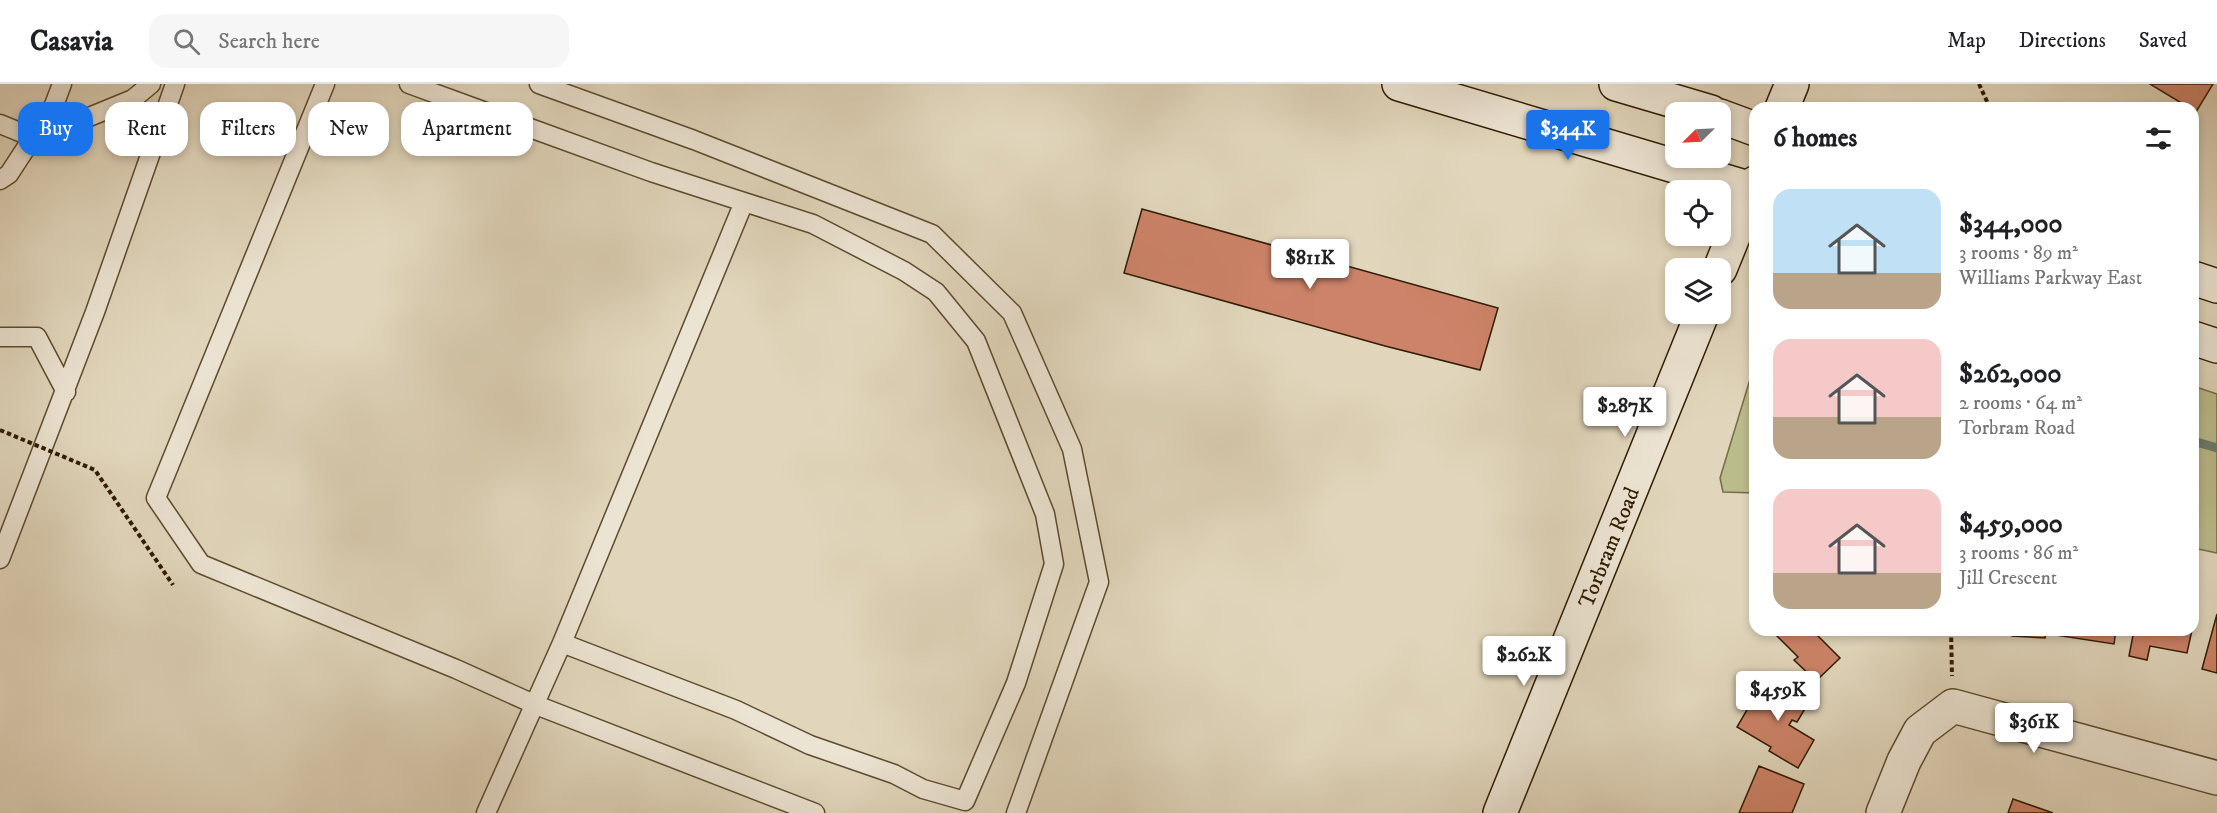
<!DOCTYPE html>
<html lang="en">
<head>
<meta charset="utf-8">
<style>
  body { margin:0; font-family:"IM FELL DW Pica",serif; background:#f6f6f6; color:#202124; height:100vh; display:flex; flex-direction:column; font-size:22px; white-space:nowrap }
  * { box-sizing:border-box; margin:0 }
  p { font-size:20px; color:#757577 }
  .icon { flex:none; width:33px; height:33px; fill:none; stroke:currentColor; stroke-width:2; stroke-linecap:round; stroke-linejoin:round }
  .map { position:relative; flex:1; overflow:hidden }
  .panel { position:absolute; left:1749px; top:18px; width:450px; height:534px; display:flex; flex-direction:column; background:#fff; border-radius:18px; box-shadow:0 3px 9px #0003 }
  .panel>* { flex:none }
  .hud { position:absolute; left:18px; top:18px; width:570px; height:54px; display:flex; gap:12px }
  .needle { width:39px; rotate:246deg }
  .tools { position:absolute; left:1665px; top:18px; display:grid; gap:12px }
  .tools a { display:grid; place-items:center; width:66px; height:66px; border-radius:12px; background:#fff; box-shadow:0 3px 9px #0003; font-size:30px }
  .price { position:absolute; translate:-50% -51px; padding:0 14px; border-radius:6px; background:#fff; color:#222; font-size:20px; line-height:39px; filter:drop-shadow(0 2px 3px #0008) }
  .price::after { content:''; position:absolute; left:50%; top:36px; width:18px; height:14px; margin-left:-9px; background:inherit; clip-path:polygon(0 0,100% 0,50% 100%) }
  .price.active { background:#1a73e8; color:#fff }
  ul { padding:0; list-style:none }
  li { display:flex; align-items:center; gap:18px; height:150px; padding:0 24px }
  li span { display:grid; place-items:center; flex:none; width:168px; height:120px; border-radius:18px; color:#555 }
  li>.icon { margin-inline-start:auto }
  span .icon { width:72px; height:72px; fill:#fffc; stroke-width:1 }
  li b { font-size:26px }
  h2 { display:flex; justify-content:space-between; align-items:center; height:72px; padding:0 24px; font-size:26px }
  .tag { padding:0 21px; border-radius:18px; background:#fff; box-shadow:0 3px 9px #0003; font-size:21px; line-height:54px }
  .tag.active { background:#1a73e8; color:#fff }
  header { display:flex; align-items:center; gap:36px; box-sizing:border-box; height:84px; padding:0 30px; background:#fff; border-bottom:2px solid #e0e0e0 }
  header strong { font-size:28px }
  nav { display:flex; gap:33px; margin-inline-start:auto; font-size:21px }
  .search { width:420px; height:54px; background:#f6f6f6; display:flex; align-items:center; gap:15px; box-sizing:border-box; padding:0 21px; border-radius:18px; color:#757577; font-size:22px }
  .map>svg:first-child { display:block }
  .green { fill:#bbbc8b; stroke:#756c46; stroke-width:1.5 }
  .lines { fill:none; stroke-linecap:round; stroke-linejoin:round }
  .stream { stroke:#6c7a6b; stroke-width:9 }
  .building { fill:#cd8369; stroke:#2f1b00; stroke-width:1.5 }
  .lane-casing { stroke:#5c4a2f; stroke-width:21 }
  .street-casing { stroke:#5c4a2f; stroke-width:36 }
  .secondary-casing { stroke:#2f1b00; stroke-width:36 }
  .path { stroke:#2f1b00; stroke-width:4; stroke-dasharray:4.5 3; stroke-linecap:butt }
  .lane { stroke:#ece4d3; stroke-width:18 }
  .street { stroke:#ece4d3; stroke-width:33 }
  .secondary { stroke:#ece4d3; stroke-width:33 }
  .path-bridge { stroke:#2f1b00; stroke-width:4; stroke-dasharray:4.5 3; stroke-linecap:butt }
  .labels { text-anchor:middle; stroke-width:4.5; stroke-linejoin:round; paint-order:stroke }
  .street-label { font-size:22px; fill:#2f1b00; stroke:#ece4d3 }
</style>
</head>
<body>
<header>
<strong>Casavia</strong>
<div class="search"><svg class="icon" aria-label="search" viewBox="0 0 24 24"><circle cx="10" cy="10" r="6"/><path d="M15 15l6 6"/></svg>Search here</div>
<nav><a>Map</a><a>Directions</a><a>Saved</a></nav>
</header>
<div class="map">
<svg width="2217" height="729" viewBox="0 0 2217 729">
  <rect width="100%" height="100%" fill="#e1d6bc"/>
  <filter id="stains"><feTurbulence type="fractalNoise" baseFrequency=".00333" numOctaves="4"/><feColorMatrix values="0 0 0 0 .2 0 0 0 0 .09 0 0 0 0 .02 0 0 0 .5 -.17"/></filter>
  <radialGradient id="worn" r=".72"><stop offset=".6" stop-color="#630" stop-opacity="0"/><stop offset="1" stop-color="#630" stop-opacity=".3"/></radialGradient>
  <path class="green" d="M 1755,279 L 1755,409 L 1723,408 L 1720,394 Z
    M 2193,302 L 2217,310 L 2217,469 L 2193,464 Z"/>
  <g class="lines">
    <path class="stream" d="M 2193,357 L 2217,364"/>
  </g>
  <path class="building" d="M 2150,0 L 2213,0 L 2196,28 Z
    M 1142,125 L 1498,224 L 1480,286 L 1385,262 L 1124,189 Z
    M 2217,530 L 2217,589 L 2202,585 Z
    M 1771,546 L 1830,546 L 1818,552 L 1840,574 L 1816,597 L 1794,576 L 1798,573 Z
    M 2012,546 L 2046,546 L 2045,554 L 2012,552 Z
    M 2056,546 L 2116,546 L 2114,560 L 2055,551 Z
    M 2134,546 L 2192,546 L 2187,569 L 2150,562 L 2147,576 L 2129,572 Z
    M 1766,593 L 1809,618 L 1797,638 L 1792,636 L 1789,641 L 1814,656 L 1798,684 L 1769,667 L 1771,663 L 1737,643 Z
    M 1759,682 L 1804,700 L 1792,729 L 1739,729 Z
    M 2013,715 L 2053,729 L 2008,729 Z"/>
  <g class="lines">
    <defs>
      <path id="lane" d="M 325,0 L 156,414 L 201,480 L 456,585 L 536,621 L 815,729
        M 409,0 L 651,88 L 744,118 L 562,559 L 486,729
        M 539,0 L 694,56 L 932,150 L 1012,229 L 1072,365 L 1099,498 L 1016,729
        M 0,40 L 32,53 L 72,40 L 133,15 L 151,0
        M 0,96 L 9,90 L 54,21 L 62,0
        M 0,253 L 37,253 L 66,308
        M 0,475 L 95,228 L 175,0
        M 562,559 L 736,626 L 810,661 L 894,690 L 923,705 L 965,717 L 1016,599 L 1054,480 L 1045,430 L 976,257 L 936,208 L 904,187 L 813,140 L 744,118"/>
      <path id="street" d="M 1883,729 L 1904,677 L 1920,647 L 1953,622 L 2217,694"/>
      <path id="secondary" d="M 1399,0 L 1755,106
        M 1616,0 L 1711,28
        M 1782,24 L 1792,0
        M 1720,32 L 1755,45
        M 1720,185 L 1755,99
        M 2193,194 L 2217,202
        M 2193,254 L 2217,262
        M 1500,729 L 1702,230"/>
    </defs>
    <use href="#lane" class="lane-casing"/>
    <use href="#street" class="street-casing"/>
    <use href="#secondary" class="secondary-casing"/>
    <path class="path" d="M 1979,0 L 1990,24
      M 1951,546 L 1952,592"/>
    <use href="#lane" class="lane"/>
    <use href="#street" class="street"/>
    <use href="#secondary" class="secondary"/>
    <path class="path-bridge" d="M 0,346 L 95,386 L 173,501"/>
  </g>
  <g class="labels">
    <g class="street-label">
      <text transform="translate(1608 463) rotate(-68)" y="8">Torbram Road</text>
    </g>
  </g>
  <rect width="100%" height="100%" filter="url(#stains)"/>
  <rect width="100%" height="100%" fill="url(#worn)"/>
</svg>
<div class="tools">
<a><svg class="needle" viewBox="-14 -14 28 28"><path d="M0-13l5 13h-10z" fill="#e53935"/><path d="M0 13l5-13h-10z" fill="#757577"/></svg></a>
<a><svg class="icon" aria-label="locate" viewBox="0 0 24 24"><circle cx="12" cy="12" r="6"/><path d="M12 2v4M12 18v4M2 12h4M18 12h4"/></svg></a>
<a><svg class="icon" aria-label="layers" viewBox="0 0 24 24"><path d="M12 4l9 5-9 5-9-5zM3 14l9 5 9-5"/></svg></a>
</div>
<b class="price active" style="left:1568px;top:77px">$344K</b>
<b class="price" style="left:1310px;top:206px">$811K</b>
<b class="price" style="left:1625px;top:354px">$287K</b>
<b class="price" style="left:1524px;top:603px">$262K</b>
<b class="price" style="left:1778px;top:638px">$459K</b>
<b class="price" style="left:2034px;top:670px">$361K</b>
<div class="hud">
<a class="tag active">Buy</a>
<a class="tag">Rent</a>
<a class="tag">Filters</a>
<a class="tag">New</a>
<a class="tag">Apartment</a>
</div>
<section class="panel">
<h2>6 homes<svg class="icon" aria-label="filters" viewBox="0 0 24 24"><path d="M4 7h16M4 17h16"/><circle cx="9" cy="7" r="2"/><circle cx="15" cy="17" r="2"/></svg></h2>
<ul>
<li><span style="background:linear-gradient(#bfe0f5 70%,#b9a48a 0)"><svg class="icon" aria-label="home" viewBox="0 0 24 24"><path d="M3 11l9-7 9 7M6 9v11h12V9"/></svg></span><div><b>$344,000</b><p>3 rooms · 89 m²</p><p>Williams Parkway East</p></div></li>
<li><span style="background:linear-gradient(#f6c9c9 65%,#b9a48a 0)"><svg class="icon" aria-label="home" viewBox="0 0 24 24"><path d="M3 11l9-7 9 7M6 9v11h12V9"/></svg></span><div><b>$262,000</b><p>2 rooms · 64 m²</p><p>Torbram Road</p></div></li>
<li><span style="background:linear-gradient(#f6c9c9 70%,#b9a48a 0)"><svg class="icon" aria-label="home" viewBox="0 0 24 24"><path d="M3 11l9-7 9 7M6 9v11h12V9"/></svg></span><div><b>$459,000</b><p>3 rooms · 86 m²</p><p>Jill Crescent</p></div></li>
</ul>
</section>
</div>
</body>
</html>
